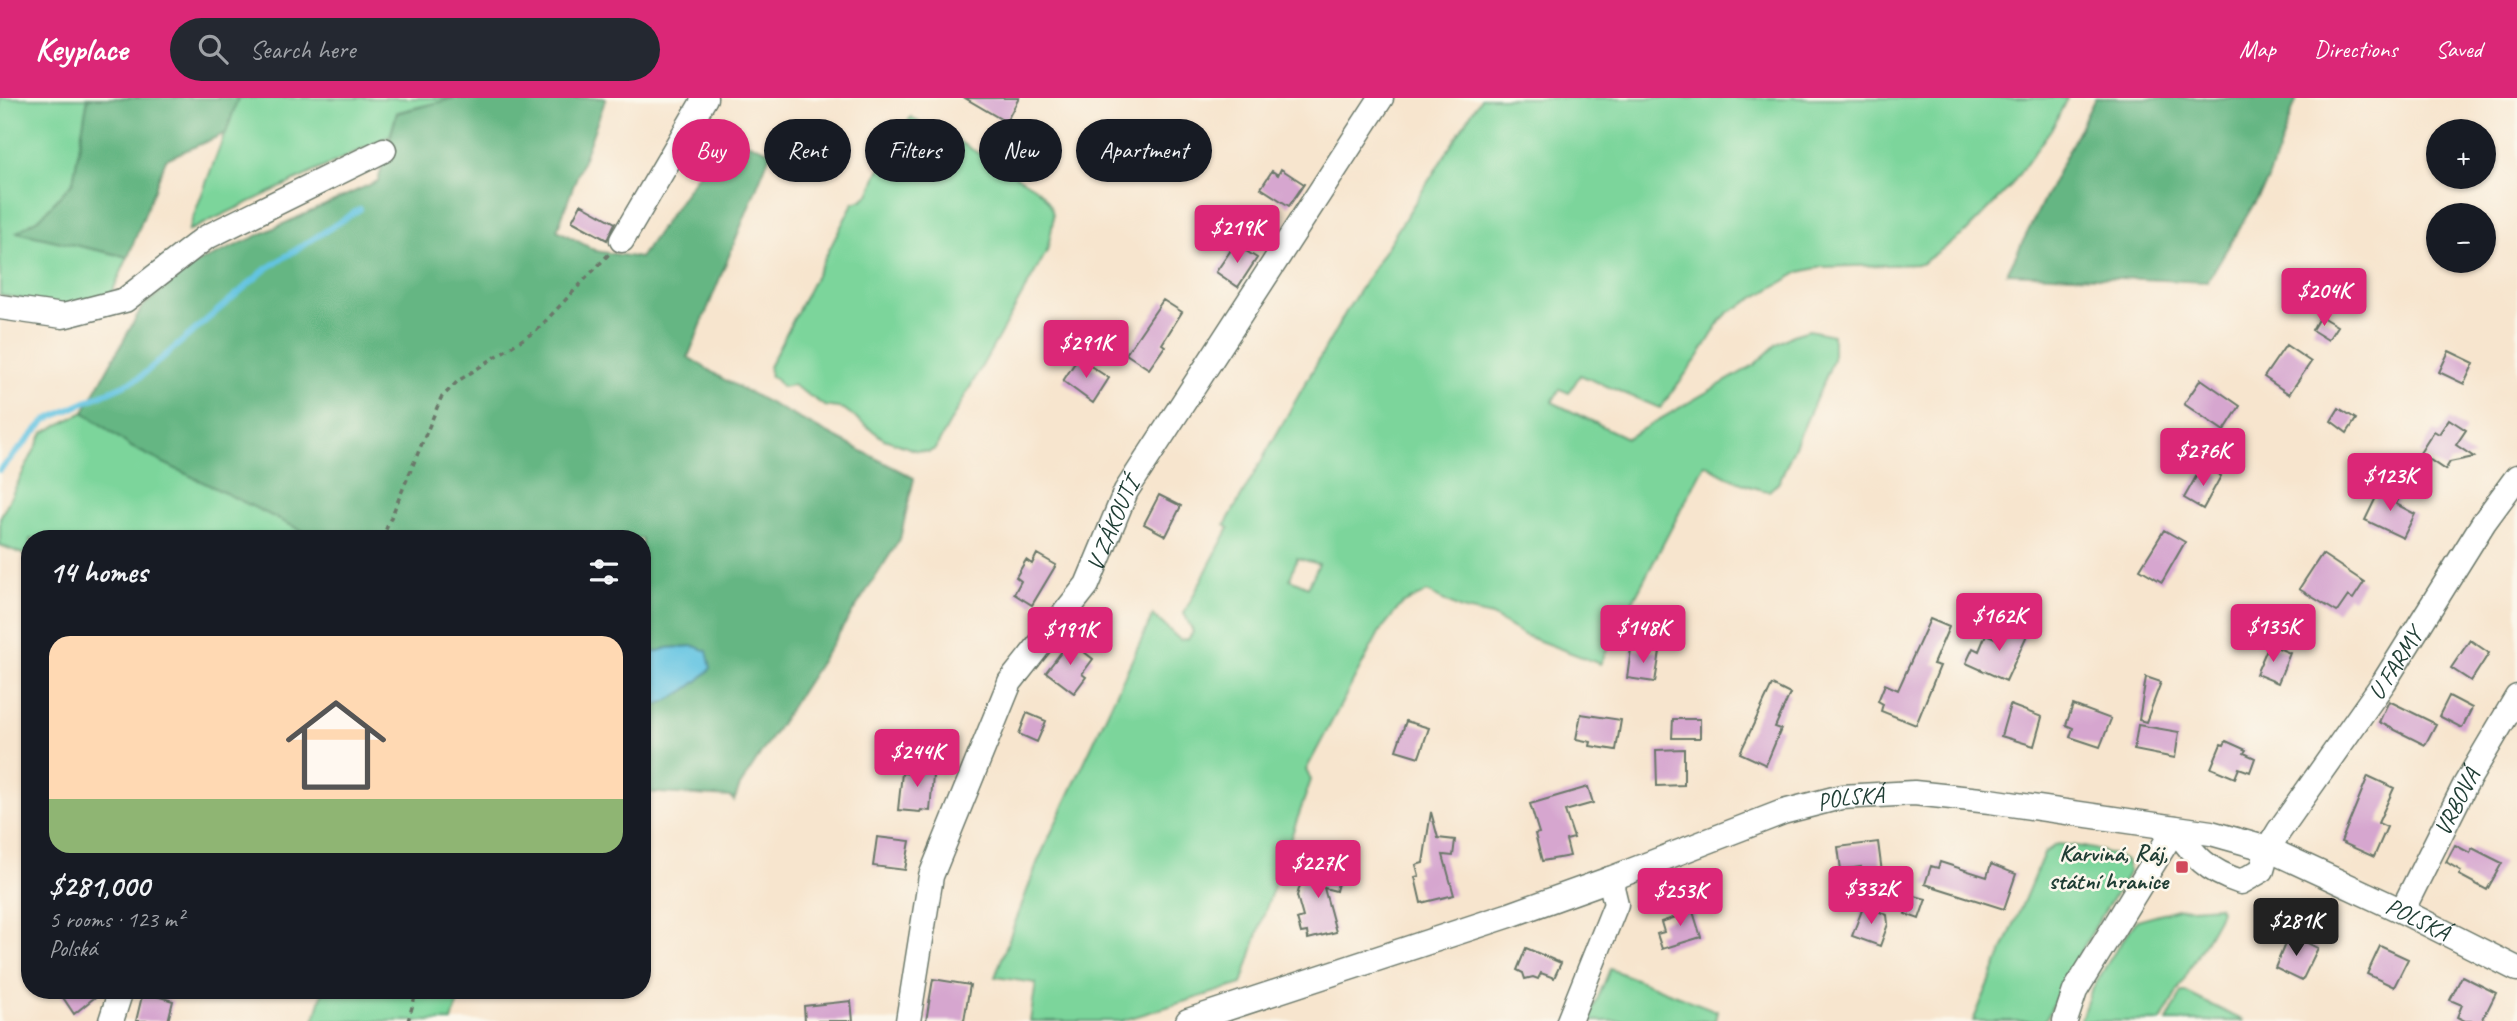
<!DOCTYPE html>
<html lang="en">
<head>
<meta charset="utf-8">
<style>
  body { margin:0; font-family:Caveat,sans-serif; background:#242831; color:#f1f3f6; height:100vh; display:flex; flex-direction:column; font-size:26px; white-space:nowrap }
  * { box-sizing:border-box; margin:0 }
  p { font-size:23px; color:#9ea1a6 }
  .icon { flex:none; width:38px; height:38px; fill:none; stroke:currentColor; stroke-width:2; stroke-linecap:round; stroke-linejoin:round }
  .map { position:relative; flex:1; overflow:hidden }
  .drawer { position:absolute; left:21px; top:432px; width:630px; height:469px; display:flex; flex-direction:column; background:#171b24; border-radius:28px; box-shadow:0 2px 5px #0004 }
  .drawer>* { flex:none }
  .banner { position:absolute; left:672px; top:21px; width:665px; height:63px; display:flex; gap:14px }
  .controls { position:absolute; left:2426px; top:21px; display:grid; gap:14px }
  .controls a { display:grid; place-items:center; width:70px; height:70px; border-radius:50%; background:#171b24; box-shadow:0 2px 5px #0004; font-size:35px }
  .price { position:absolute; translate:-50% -60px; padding:0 16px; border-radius:7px; background:#db2777; color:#fff; font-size:23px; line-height:46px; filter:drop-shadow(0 2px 4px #0008) }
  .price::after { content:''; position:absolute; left:50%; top:42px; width:21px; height:16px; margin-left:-10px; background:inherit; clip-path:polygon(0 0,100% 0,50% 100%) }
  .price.active { background:#222; color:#fff }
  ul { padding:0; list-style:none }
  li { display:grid; align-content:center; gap:14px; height:371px; padding:0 28px }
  li span { display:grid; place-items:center; height:217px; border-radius:21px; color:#555 }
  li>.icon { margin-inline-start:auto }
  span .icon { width:126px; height:126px; fill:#fffc; stroke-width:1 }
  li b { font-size:30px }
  h2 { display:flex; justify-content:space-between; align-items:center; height:84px; padding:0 28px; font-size:30px }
  .tag { padding:0 24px; border-radius:32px; background:#171b24; box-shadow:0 2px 5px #0004; font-size:24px; line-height:63px }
  .tag.active { background:#db2777; color:#fff }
  header { display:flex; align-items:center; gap:42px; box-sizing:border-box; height:98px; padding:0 35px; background:#db2777; color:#fff }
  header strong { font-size:33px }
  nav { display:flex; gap:38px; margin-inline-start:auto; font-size:24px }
  .search { width:490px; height:63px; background:#242831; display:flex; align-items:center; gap:18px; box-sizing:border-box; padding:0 24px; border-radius:38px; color:#9ea1a6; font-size:26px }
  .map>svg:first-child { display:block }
  .green { fill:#7cd59b; stroke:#4e8968; stroke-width:2; fill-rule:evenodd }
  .forest { fill:#65b683; stroke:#427a5c; stroke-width:2 }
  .water { fill:#64c4e2; stroke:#42808b; stroke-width:2 }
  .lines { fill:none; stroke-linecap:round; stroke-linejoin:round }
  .stream { stroke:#64c4e2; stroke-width:6 }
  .building { fill:#d6a6cf }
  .minor-casing { stroke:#6b786a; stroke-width:27 }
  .path { stroke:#6b786a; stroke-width:3.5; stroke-dasharray:5 5; stroke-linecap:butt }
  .minor { stroke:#fff; stroke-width:24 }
  .poi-dot { fill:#d1495b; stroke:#fbf7ec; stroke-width:2.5 }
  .labels { text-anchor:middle; stroke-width:5; stroke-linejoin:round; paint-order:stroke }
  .street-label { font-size:24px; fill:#1f3d34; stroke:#fbf7ec }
  .poi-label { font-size:24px; font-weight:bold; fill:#1f3d34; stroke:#fbf7ec; text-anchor:end }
</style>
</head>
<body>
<header>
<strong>Keyplace</strong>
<div class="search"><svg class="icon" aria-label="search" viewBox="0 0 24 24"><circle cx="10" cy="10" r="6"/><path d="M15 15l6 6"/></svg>Search here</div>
<nav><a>Map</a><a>Directions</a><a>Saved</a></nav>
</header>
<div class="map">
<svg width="2517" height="923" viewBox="0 0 2517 923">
  <rect width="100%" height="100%" fill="#fbf7ec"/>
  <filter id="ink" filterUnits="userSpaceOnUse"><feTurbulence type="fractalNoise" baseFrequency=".0143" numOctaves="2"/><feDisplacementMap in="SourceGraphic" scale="14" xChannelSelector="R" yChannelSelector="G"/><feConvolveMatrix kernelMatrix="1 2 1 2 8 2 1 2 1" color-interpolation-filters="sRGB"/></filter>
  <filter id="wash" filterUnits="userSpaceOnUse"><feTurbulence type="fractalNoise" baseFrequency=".00686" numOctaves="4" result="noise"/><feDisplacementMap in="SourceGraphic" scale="28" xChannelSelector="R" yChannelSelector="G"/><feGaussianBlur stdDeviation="1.57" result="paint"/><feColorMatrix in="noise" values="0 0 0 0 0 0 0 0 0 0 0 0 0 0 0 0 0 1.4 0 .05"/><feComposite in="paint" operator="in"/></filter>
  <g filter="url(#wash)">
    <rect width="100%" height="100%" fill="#f7e5ce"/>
    <path class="green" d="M 0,0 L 88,0 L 73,84 L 41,119 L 18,134 L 128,159 L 110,199 L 70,209 L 0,197 Z
      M 238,0 L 455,0 L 397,14 L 390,38 L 188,133 Z
      M 1481,0 L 2067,0 L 2054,27 L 2009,90 L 1965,135 L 1921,166 L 1821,169 L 1800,174 L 1728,215 L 1721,222 L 1699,258 L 1660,310 L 1580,277 L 1569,295 L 1560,291 L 1552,304 L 1627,340 L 1754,267 L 1777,246 L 1793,237 L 1809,232 L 1833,237 L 1833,261 L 1828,274 L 1779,384 L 1769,393 C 1744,389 1726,378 1705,366 L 1600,566 L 1524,537 L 1492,518 L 1461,511 L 1427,494 L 1402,506 L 1380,533 L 1306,672 L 1311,682 L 1264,816 L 1242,886 L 1121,923 L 1030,923 L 1036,885 L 995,879 L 1038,763 L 1153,517 L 1180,542 L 1188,541 L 1193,534 L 1184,515 L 1229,430 L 1225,427 L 1347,212 ZM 1297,460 L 1319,466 L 1308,489 L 1290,481 Z
      M 911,19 L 920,25 L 935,29 L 1034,89 C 1061,110 1053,123 1047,153 L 935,351 L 929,354 L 915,352 L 884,341 L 844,311 L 825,308 L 793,287 L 782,289 L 775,280 L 771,279 L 769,269 L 853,105 L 862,102 L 870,95 L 877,76 Z
      M 84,314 L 131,349 L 319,441 L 30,441 L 30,459 L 0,447 L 0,420 L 43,335 Z
      M 2057,746 C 2081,748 2104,751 2126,763 L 2129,773 L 2126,779 C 2096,826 2068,873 2045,923 L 1973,923 L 2044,755 Z
      M 2218,808 L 2221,812 L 2218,820 L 2161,923 L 2080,923 L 2090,895 L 2112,858 L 2137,822 L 2177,811 Z
      M 1610,871 L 1717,913 L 1715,923 L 1588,923 Z
      M 323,893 L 323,892 L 461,893 L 452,923 L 314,923 Z
      M 2182,894 L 2185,894 L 2244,923 L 2167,923 Z"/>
    <path class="forest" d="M 88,0 L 238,0 L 226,35 L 166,61 L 128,159 L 17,134 L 41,119 L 73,84 Z
      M 455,0 L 606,0 L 557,132 L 596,153 L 640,160 L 726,36 L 771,54 L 688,259 L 725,282 L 914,380 L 900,441 L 740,688 L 734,703 L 731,699 L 642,694 L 642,604 L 653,608 L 694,548 L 668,550 L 642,558 L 642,441 L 319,441 L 131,349 L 84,314 L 142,209 L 193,167 L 378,83 L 397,15 Z
      M 2095,0 L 2297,0 L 2267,84 L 2207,184 L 2007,175 Z"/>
    <path class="water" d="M 694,548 L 707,553 L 711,570 C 694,589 676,599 653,609 L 642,604 L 642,558 L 668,550 Z"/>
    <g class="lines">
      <path class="stream" d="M 0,372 L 46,322 L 139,280 L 266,171 L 360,111"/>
    </g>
    <g id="blocks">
      <path class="building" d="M 965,0 L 1019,0 L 1006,24 Z
        M 1281,71 L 1304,86 L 1289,108 L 1261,90 L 1272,73 L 1278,77 Z
        M 581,106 L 615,125 L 607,142 L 572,123 Z
        M 1235,146 L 1257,160 L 1238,189 L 1216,174 Z
        M 1163,202 L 1182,214 L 1162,246 L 1165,248 L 1149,271 L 1126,256 Z
        M 2320,218 L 2337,228 L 2328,242 L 2312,232 Z
        M 2286,247 L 2311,264 L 2289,296 L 2264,279 Z
        M 2449,253 L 2474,265 L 2464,286 L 2439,274 Z
        M 1078,260 L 1109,280 L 1093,305 L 1063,283 Z
        M 2201,281 L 2240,308 L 2224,333 L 2184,306 Z
        M 2339,310 L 2356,321 L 2347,335 L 2331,323 Z
        M 2449,321 L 2466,332 L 2456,347 L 2474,359 L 2450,364 L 2445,372 L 2420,355 L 2434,333 L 2439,336 Z
        M 2205,369 L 2221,378 L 2203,411 L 2184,400 L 2197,377 L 2200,378 Z
        M 2382,387 L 2401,396 L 2396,406 L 2415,416 L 2403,440 L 2365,422 Z
        M 1159,397 L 1181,408 L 1166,438 L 1144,426 Z
        M 2164,432 L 2185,444 L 2162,484 L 2140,471 Z
        M 1037,456 L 1056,467 L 1032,507 L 1014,496 L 1021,483 L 1016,479 L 1026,462 L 1032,466 Z
        M 2322,456 L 2364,484 L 2353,501 L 2348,498 L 2337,514 L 2299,491 Z
        M 1930,521 L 1949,529 L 1933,566 L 1940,568 L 1916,627 L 1881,613 L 1883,606 L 1878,603 L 1885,586 L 1898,592 Z
        M 2007,526 L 2028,535 L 2006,583 L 1966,565 L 1973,550 L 1979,553 L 1986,536 L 1999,542 Z
        M 2470,542 L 2489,555 L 2471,583 L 2451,570 Z
        M 1070,543 L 1093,561 L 1082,576 L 1086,579 L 1074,595 L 1046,574 Z
        M 2269,546 L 2290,555 L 2278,585 L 2256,576 Z
        M 1631,551 L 1660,554 L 1655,584 L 1627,580 Z
        M 2146,579 L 2161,584 L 2146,624 L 2139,622 Z
        M 1772,587 L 1790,596 L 1775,629 L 1781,631 L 1766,667 L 1740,655 Z
        M 2449,598 L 2472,610 L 2462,630 L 2439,618 Z
        M 2389,603 L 2436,626 L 2425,647 L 2379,624 Z
        M 2010,607 L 2042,619 L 2034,648 L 2001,638 Z
        M 2073,607 L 2111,621 L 2100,649 L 2070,639 L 2073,630 L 2066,627 Z
        M 1027,615 L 1046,623 L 1037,644 L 1019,636 Z
        M 1581,616 L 1621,622 L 1616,652 L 1590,648 L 1591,644 L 1576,641 Z
        M 1673,621 L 1700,621 L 1700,640 L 1672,640 Z
        M 1406,623 L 1429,630 L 1419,659 L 1396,652 Z
        M 2138,627 L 2179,634 L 2175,660 L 2134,652 Z
        M 2226,643 L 2246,652 L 2244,655 L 2255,660 L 2250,674 L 2239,670 L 2235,680 L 2211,670 L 2221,646 L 2224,647 Z
        M 1684,651 L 1684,687 L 1657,688 L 1656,652 Z
        M 914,664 L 934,666 L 930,713 L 921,712 L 920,714 L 898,712 L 902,675 L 913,676 Z
        M 2368,678 L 2394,690 L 2378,725 L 2387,729 L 2374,759 L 2341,744 Z
        M 1588,689 L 1593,705 L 1565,713 L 1574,740 L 1566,742 L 1570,758 L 1542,763 L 1535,736 L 1539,735 L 1530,706 Z
        M 1431,714 L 1438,740 L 1455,742 L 1453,758 L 1443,757 L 1454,797 L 1421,805 L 1415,779 L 1419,778 L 1416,767 L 1423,765 Z
        M 877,739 L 910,743 L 905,772 L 873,768 Z
        M 1878,744 L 1883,782 L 1863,785 L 1861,769 L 1841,772 L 1838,749 Z
        M 2455,747 L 2470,755 L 2472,750 L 2502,765 L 2487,792 L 2459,777 L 2461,773 L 2446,764 Z
        M 1316,758 L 1319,772 L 1322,773 L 1324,764 L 1342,769 L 1336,793 L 1324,790 L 1336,834 L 1308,841 L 1307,834 L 1301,835 L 1297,821 L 1303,819 L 1297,798 L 1302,780 L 1309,782 Z
        M 1940,764 L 1987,779 L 1991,766 L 2016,776 L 2004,811 L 1925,786 L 1931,768 L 1938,770 Z
        M 1911,797 L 1926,801 L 1919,821 L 1905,816 Z
        M 1690,804 L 1701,839 L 1662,851 L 1657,836 L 1664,834 L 1661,824 L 1679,818 L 1676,808 Z
        M 1864,807 L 1887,817 L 1888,826 L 1880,848 L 1852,838 Z
        M 2289,836 L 2318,850 L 2302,883 L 2275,870 Z
        M 2380,848 L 2408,861 L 2394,889 L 2367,876 Z
        M 1526,850 L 1561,865 L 1554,880 L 1541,875 L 1538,881 L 1533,879 L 1525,881 L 1523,875 L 1517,872 Z
        M 2462,878 L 2496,895 L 2482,923 L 2465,923 L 2457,919 L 2462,907 L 2450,902 Z
        M 933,881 L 970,887 L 964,923 L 926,923 Z
        M 58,892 L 104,892 L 74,916 Z
        M 143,894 L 173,903 L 168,923 L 136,923 Z
        M 851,903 L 853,923 L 805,923 L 804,908 Z"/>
    </g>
  </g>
  <g filter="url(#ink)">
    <use href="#blocks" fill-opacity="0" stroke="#6b786a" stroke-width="2"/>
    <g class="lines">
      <defs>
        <g id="minor">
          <path d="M 622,142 L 705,0"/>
          <path d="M 0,209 L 63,218 L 125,202 L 205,140 L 384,52"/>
          <path id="s1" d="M 2402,813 L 2465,687 L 2517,599"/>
          <path d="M 111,923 L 121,892"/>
          <path id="s2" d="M 908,923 L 931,778 L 1010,584 L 1087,487 L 1126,393 L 1381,0"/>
          <path id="s3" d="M 1188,923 L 1510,817 L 1610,781 L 1783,714 L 1841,699 L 1914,695 L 1990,703 L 2211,735 L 2268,751 L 2402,813 L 2517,871"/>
          <path d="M 1569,923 L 1616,806 L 1610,781"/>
          <path id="s4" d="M 2065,923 L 2075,893 L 2175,730 C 2195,759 2207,773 2241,784 L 2262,772 L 2268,751 L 2279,733 L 2384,584 L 2484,424 L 2517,379"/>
        </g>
      </defs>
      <use href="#minor" class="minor-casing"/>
      <path class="path" d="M 382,441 L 441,300 L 458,283 L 537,232 L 609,156
        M 408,923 L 417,892"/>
      <use href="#minor" class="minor"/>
    </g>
  </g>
  <rect class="poi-dot" x="2175" y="762" width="14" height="14" rx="3.5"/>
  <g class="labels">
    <g class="street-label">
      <text dy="8" stroke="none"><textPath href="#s2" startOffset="546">V ZÁKOUTÍ</textPath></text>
      <text dy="8" stroke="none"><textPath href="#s4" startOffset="581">U FARMY</textPath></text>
      <text dy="8" stroke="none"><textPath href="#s3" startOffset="700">POLSKÁ</textPath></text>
      <text dy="8" stroke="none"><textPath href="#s1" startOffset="122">VRBOVÁ</textPath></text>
      <text dy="8" stroke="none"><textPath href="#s3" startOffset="1288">POLSKÁ</textPath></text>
    </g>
    <g class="poi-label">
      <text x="2168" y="763">Karviná, Ráj,<tspan x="2168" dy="28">státní hranice</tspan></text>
    </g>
  </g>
</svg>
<div class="controls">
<a>+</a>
<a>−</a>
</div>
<b class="price" style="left:1237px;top:167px">$219K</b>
<b class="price" style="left:2324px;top:230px">$204K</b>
<b class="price" style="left:1086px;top:282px">$291K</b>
<b class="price" style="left:2203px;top:390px">$276K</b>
<b class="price" style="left:2390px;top:415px">$123K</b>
<b class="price" style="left:1999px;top:555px">$162K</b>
<b class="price" style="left:2273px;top:566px">$135K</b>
<b class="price" style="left:1643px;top:567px">$148K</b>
<b class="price" style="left:1070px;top:569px">$191K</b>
<b class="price" style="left:917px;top:691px">$244K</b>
<b class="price" style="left:1318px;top:802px">$227K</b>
<b class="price" style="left:1871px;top:828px">$332K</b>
<b class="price" style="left:1680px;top:830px">$253K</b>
<b class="price active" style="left:2296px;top:860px">$281K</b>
<div class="banner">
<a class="tag active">Buy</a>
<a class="tag">Rent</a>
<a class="tag">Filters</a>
<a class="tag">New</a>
<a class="tag">Apartment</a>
</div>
<section class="drawer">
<h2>14 homes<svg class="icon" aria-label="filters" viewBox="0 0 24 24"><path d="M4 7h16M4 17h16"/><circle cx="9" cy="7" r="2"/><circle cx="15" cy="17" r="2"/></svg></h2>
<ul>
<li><span style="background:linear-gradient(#ffd9b3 75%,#8fb573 0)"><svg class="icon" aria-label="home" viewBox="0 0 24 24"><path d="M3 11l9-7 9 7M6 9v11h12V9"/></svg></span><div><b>$281,000</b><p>5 rooms · 123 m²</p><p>Polská</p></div></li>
</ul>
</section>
</div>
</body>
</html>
